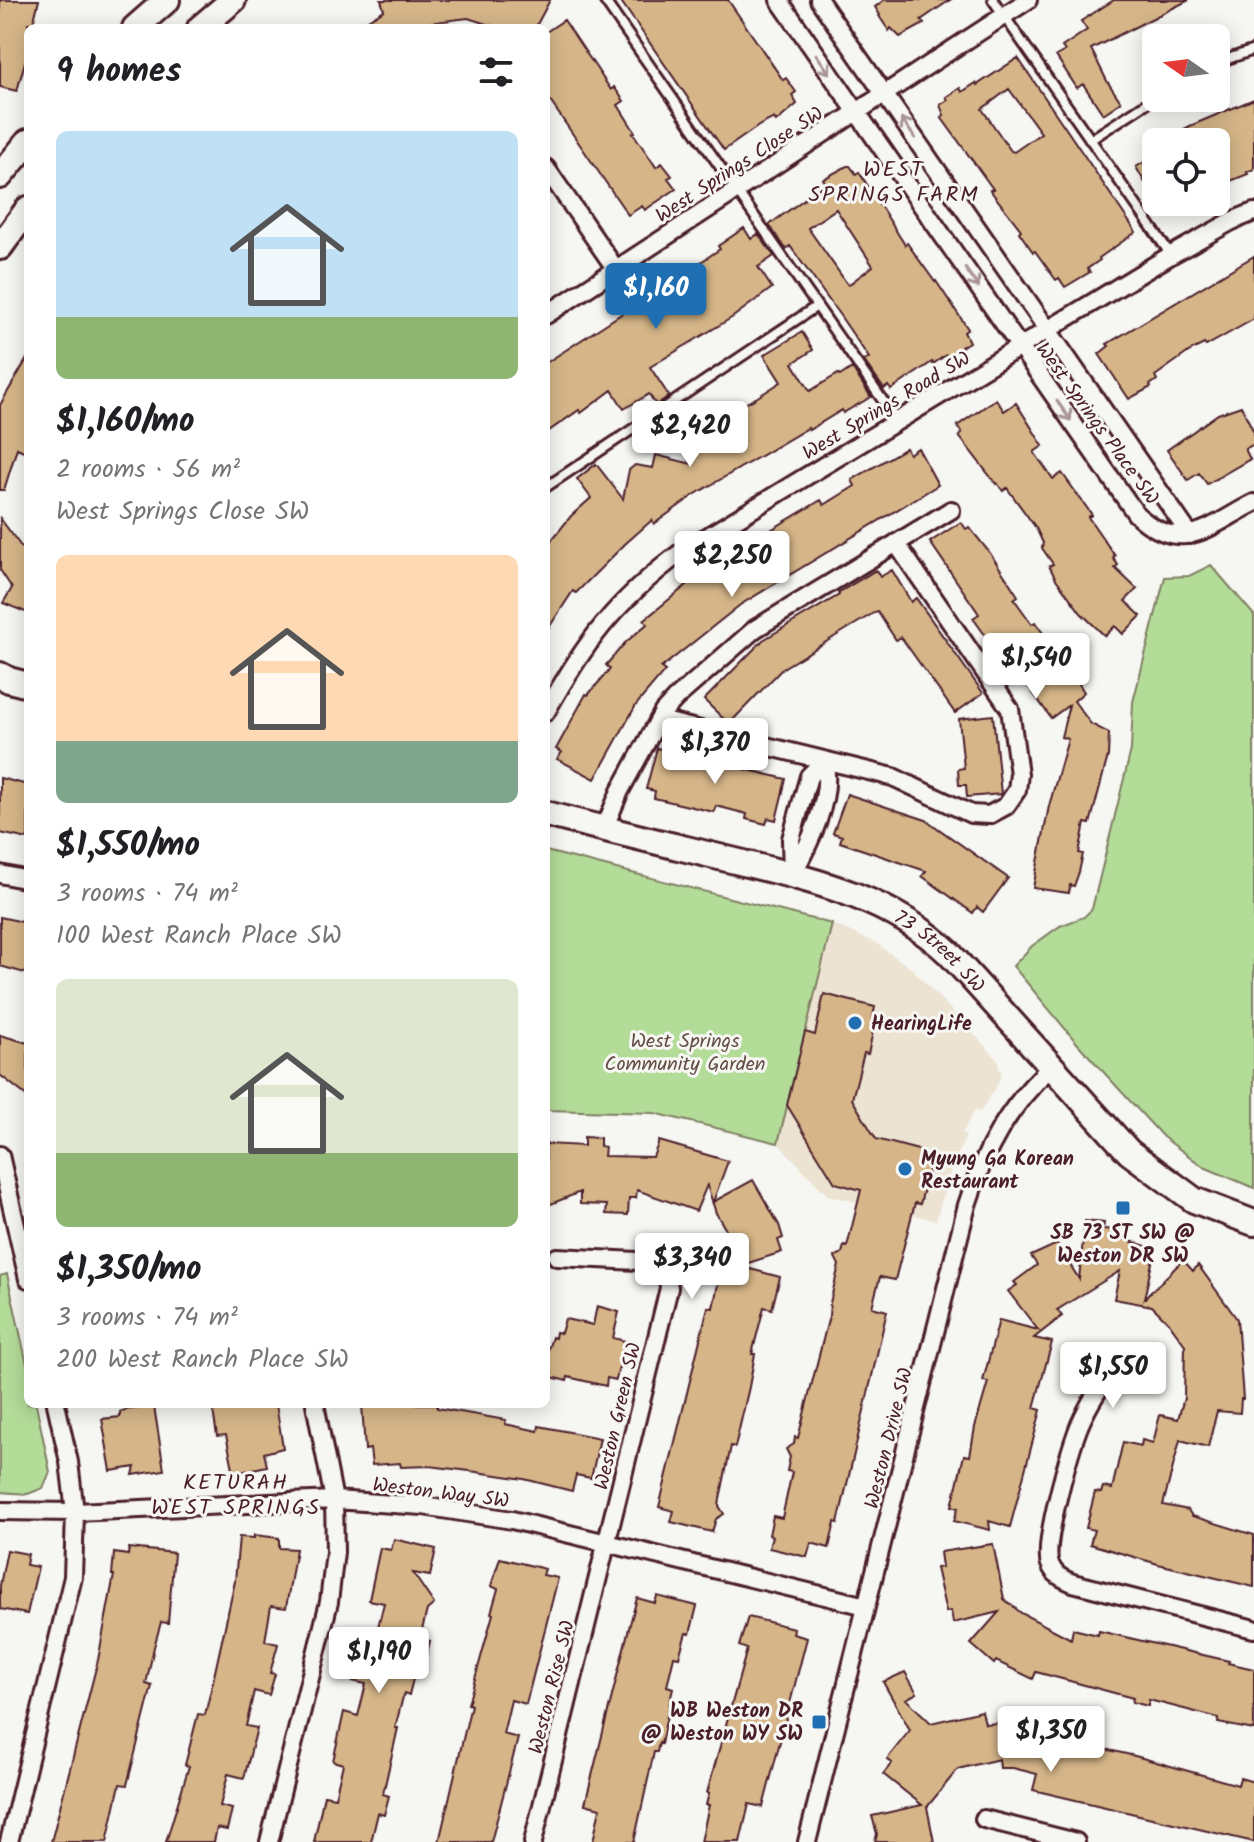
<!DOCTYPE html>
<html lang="en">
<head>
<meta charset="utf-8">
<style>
  body { margin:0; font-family:Kalam,sans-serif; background:#f6f6f6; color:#202124; height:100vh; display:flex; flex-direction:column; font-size:30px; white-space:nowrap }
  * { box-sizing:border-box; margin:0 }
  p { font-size:26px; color:#757577 }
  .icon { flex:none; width:44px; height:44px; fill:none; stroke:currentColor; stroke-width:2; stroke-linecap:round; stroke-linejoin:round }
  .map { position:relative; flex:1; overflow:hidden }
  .panel { position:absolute; left:24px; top:24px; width:526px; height:1384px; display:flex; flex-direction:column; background:#fff; border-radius:12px; box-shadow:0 4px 20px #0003 }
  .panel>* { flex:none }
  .needle { width:52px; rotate:284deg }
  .fabs { position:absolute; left:1142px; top:24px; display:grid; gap:16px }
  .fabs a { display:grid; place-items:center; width:88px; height:88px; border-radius:12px; background:#fff; box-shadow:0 4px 20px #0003; font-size:40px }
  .price { position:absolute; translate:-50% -68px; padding:0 18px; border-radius:8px; background:#fff; color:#222; font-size:26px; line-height:52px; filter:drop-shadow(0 2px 4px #0008) }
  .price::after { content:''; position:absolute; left:50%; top:48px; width:24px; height:18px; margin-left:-12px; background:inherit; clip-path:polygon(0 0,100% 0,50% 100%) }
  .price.on { background:#1f6fb2; color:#fff }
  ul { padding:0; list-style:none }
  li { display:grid; align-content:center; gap:16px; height:424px; padding:0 32px }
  li span { display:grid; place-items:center; height:248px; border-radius:12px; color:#555 }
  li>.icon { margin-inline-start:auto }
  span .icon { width:144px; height:144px; fill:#fffc; stroke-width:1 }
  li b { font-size:34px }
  h2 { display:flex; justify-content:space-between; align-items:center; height:96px; padding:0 32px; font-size:34px }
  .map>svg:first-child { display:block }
  .built { fill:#ece3d2 }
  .green { fill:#b4dc99; stroke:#7f7e62; stroke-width:2 }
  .building { fill:#d6b689; stroke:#4a1f2b; stroke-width:2; fill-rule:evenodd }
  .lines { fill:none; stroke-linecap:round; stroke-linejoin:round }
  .lane-casing { stroke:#4a1f2b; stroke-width:14 }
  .street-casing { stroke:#4a1f2b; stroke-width:22 }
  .secondary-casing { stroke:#4a1f2b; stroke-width:30 }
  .lane { stroke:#f6f6f2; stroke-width:8 }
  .street { stroke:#f6f6f2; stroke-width:16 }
  .secondary { stroke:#f6f6f2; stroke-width:24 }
  .oneway { stroke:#a99598 }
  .poi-dot { fill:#1f6fb2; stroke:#f6f6f2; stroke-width:3 }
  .labels { text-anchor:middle; stroke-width:6; stroke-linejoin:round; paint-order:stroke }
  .street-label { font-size:20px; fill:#4a1f2b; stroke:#f6f6f2 }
  .poi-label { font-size:20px; font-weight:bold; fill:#4a1f2b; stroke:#f6f6f2; text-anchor:start }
  .park-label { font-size:20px; fill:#644e46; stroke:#f6f6f2 }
  .neighbourhood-label { font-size:22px; letter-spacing:2px; fill:#4a1f2b; stroke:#f6f6f2 }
</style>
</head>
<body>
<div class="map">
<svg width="1254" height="1842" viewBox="0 0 1254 1842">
  <rect width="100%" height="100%" fill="#f6f6f2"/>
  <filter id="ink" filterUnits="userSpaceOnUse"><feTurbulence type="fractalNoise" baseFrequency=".0125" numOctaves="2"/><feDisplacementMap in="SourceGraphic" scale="16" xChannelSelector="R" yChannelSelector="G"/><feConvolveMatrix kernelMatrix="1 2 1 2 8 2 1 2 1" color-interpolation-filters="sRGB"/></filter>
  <g filter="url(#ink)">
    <path class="built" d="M 832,924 L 874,942 L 912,969 L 990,1051 L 999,1062 L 999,1069 L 1002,1071 L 998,1084 L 980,1112 L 975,1110 L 962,1133 L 966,1136 L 950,1172 L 936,1220 L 827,1195 L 778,1143 Z"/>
    <path class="green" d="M 1211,565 L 1254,615 L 1254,1188 L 1204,1167 L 1163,1137 L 1077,1043 L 1013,966 L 1032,946 L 1060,926 L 1084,917 L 1092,909 L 1131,750 L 1133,702 L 1165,577 L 1189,576 Z
      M 546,851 L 832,924 L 778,1143 L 654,1113 L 546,1110 Z
      M 7,1274 L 28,1369 L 28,1404 L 36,1404 L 50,1472 L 43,1488 L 28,1494 L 0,1492 L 0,1276 Z"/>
    <path class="building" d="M 0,0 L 39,0 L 33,24 L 28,23 L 28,51 L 17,91 L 0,87 Z
      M 381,0 L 550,0 L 535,28 L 499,28 L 468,18 L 419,24 L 420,28 L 355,28 L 384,10 Z
      M 620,0 L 728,0 L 783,80 L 786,78 L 796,92 L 792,95 L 797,104 L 776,122 L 774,118 L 760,125 L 724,150 Z
      M 884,0 L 950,0 L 921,20 L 924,24 L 900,37 L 891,28 L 889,31 L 879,16 L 880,15 L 875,7 Z
      M 1114,0 L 1189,0 L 1091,49 L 1107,81 L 1121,102 L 1103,114 L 1083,84 L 1077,88 L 1056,56 L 1065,51 L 1062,47 L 1087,30 L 1081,21 Z
      M 564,20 L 611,90 L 614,87 L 624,101 L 618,105 L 635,132 L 633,133 L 656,167 L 662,163 L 672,176 L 668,178 L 676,189 L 645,210 L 642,206 L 628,215 L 546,95 L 546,32 Z
      M 1018,58 L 1136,232 L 1099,258 L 1100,260 L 1087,269 L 1090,272 L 1065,287 L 1059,278 L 1056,280 L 1035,251 L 1033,252 L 1019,232 L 1021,230 L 990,190 L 993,189 L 941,117 L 944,115 L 940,105 L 948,100 L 946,97 L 960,88 L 962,92 L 976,83 L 977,85 ZM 1009,89 L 1041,133 L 1014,152 L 1011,151 L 982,109 Z
      M 1254,99 L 1254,169 L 1247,172 L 1248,174 L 1228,182 L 1226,178 L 1216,184 L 1216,142 L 1160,142 L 1190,126 Z
      M 1156,155 L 1156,202 L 1136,167 Z
      M 847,166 L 850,166 L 856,174 L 859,172 L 905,245 L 907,243 L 935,282 L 936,281 L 968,329 L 964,332 L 969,342 L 961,347 L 962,349 L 948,359 L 946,355 L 933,364 L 932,362 L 891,390 L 888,386 L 884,389 L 864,361 L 869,358 L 841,317 L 790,246 L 786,249 L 769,225 L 826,183 L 823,179 ZM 836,209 L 873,266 L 848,285 L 808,228 Z
      M 744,228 L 751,239 L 758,234 L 774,256 L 758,267 L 772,288 L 733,317 L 650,367 L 669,396 L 656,405 L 649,394 L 624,409 L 612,390 L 581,413 L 579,410 L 546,433 L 546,363 L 661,288 L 659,284 L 678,272 L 680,276 L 720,249 L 718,246 Z
      M 1254,256 L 1254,319 L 1206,346 L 1204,344 L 1190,351 L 1155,376 L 1157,380 L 1150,385 L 1151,387 L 1129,399 L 1099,354 L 1109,346 L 1107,344 Z
      M 802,332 L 813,350 L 793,363 L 810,391 L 838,374 L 840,376 L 852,368 L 871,397 L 843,413 L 842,410 L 809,430 L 808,428 L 694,495 L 654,524 L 652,520 L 625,544 L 576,593 L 573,591 L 546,632 L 546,547 L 571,516 L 591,498 L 577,479 L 596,464 L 623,499 L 629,470 L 635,465 L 653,468 L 656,455 L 692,464 L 663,417 L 677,408 L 678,410 L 684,407 L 698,430 L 756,398 L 781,382 L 764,355 Z
      M 28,357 L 28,453 L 17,448 L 4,490 L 0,490 L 0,405 Z
      M 996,399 L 1004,411 L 1016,403 L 1043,446 L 1034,452 L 1053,479 L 1062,473 L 1092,515 L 1088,517 L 1115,556 L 1113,558 L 1118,565 L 1115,568 L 1137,589 L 1125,601 L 1141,616 L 1123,634 L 1115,626 L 1105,636 L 1081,613 L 1056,579 L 1049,566 L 1053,564 L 1042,548 L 1043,543 L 1036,528 L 1007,488 L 1003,491 L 997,483 L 996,484 L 959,436 L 962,433 L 957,426 Z
      M 1241,406 L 1254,432 L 1254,444 L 1245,449 L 1250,459 L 1207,484 L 1199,473 L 1188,480 L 1167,450 L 1218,414 Z
      M 906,448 L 909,454 L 918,448 L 938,485 L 740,605 L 661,668 L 665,671 L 636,705 L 595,779 L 557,759 L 562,752 L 556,749 L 586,694 L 588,695 L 610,669 L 606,665 L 625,643 L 647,624 L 644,620 L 693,580 L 695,583 L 727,563 L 724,558 L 821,500 L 824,505 L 855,486 L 852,480 Z
      M 0,518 L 28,556 L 28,613 L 3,603 L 12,588 L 0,570 Z
      M 961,522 L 966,529 L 969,527 L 990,553 L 1018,596 L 1014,599 L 1032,624 L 1035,622 L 1076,679 L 1084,692 L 1074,701 L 1091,724 L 1109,733 L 1108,756 L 1090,824 L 1085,823 L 1079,853 L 1083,854 L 1079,872 L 1074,886 L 1070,885 L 1069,893 L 1033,888 L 1049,806 L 1068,739 L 1061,737 L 1069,705 L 1051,718 L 1004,652 L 1000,656 L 973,618 L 979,614 L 930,542 Z
      M 876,570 L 880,577 L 892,570 L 911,602 L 916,598 L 983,693 L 955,713 L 901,637 L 896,640 L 877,611 L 783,668 L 729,724 L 704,700 L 763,640 L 839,595 L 838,593 Z
      M 993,715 L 1001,794 L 967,797 L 966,785 L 959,785 L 958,769 L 964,768 L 959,719 Z
      M 657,748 L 786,779 L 776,820 L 768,818 L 766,824 L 746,819 L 747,814 L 716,806 L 714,812 L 654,798 L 655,791 L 646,789 Z
      M 0,778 L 28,785 L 28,839 L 0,833 Z
      M 847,794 L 926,820 L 1008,878 L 983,912 L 977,907 L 973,913 L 922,876 L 926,871 L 840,842 L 842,836 L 833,833 Z
      M 0,917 L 28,923 L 28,974 L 0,966 Z
      M 824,994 L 875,1007 L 871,1026 L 874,1027 L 868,1054 L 864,1053 L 852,1099 L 876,1139 L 922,1151 L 921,1155 L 932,1158 L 920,1204 L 915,1203 L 895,1280 L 880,1277 L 872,1307 L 887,1311 L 838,1523 L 835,1522 L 829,1548 L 811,1543 L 807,1557 L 769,1548 L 772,1536 L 769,1535 L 773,1516 L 782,1518 L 792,1472 L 787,1471 L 790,1457 L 786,1449 L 794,1444 L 795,1437 L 798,1438 L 829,1316 L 830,1303 L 839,1265 L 835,1257 L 842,1253 L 844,1246 L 847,1247 L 861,1190 L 835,1183 L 787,1105 L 805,1032 L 815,1035 Z
      M 0,1035 L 28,1043 L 28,1097 L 0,1075 Z
      M 584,1137 L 600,1138 L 600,1146 L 605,1147 L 604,1156 L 653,1157 L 659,1141 L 728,1161 L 713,1202 L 753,1180 L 779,1225 L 783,1238 L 778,1240 L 782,1252 L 739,1266 L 780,1277 L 772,1309 L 764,1307 L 752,1354 L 755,1354 L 749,1387 L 735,1447 L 731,1446 L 720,1499 L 719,1506 L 724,1514 L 716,1519 L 712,1532 L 671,1522 L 674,1511 L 659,1507 L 708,1307 L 713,1308 L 720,1275 L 737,1279 L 724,1238 L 730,1237 L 716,1213 L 707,1185 L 696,1211 L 637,1190 L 636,1198 L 629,1198 L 628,1215 L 606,1214 L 607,1205 L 580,1204 L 580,1192 L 546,1206 L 546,1144 L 584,1146 Z
      M 1085,1221 L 1104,1223 L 1103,1229 L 1116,1230 L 1115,1236 L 1155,1249 L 1144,1299 L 1183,1260 L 1193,1271 L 1198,1265 L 1237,1319 L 1243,1399 L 1241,1399 L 1240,1413 L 1217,1411 L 1208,1447 L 1180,1440 L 1163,1505 L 1188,1510 L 1192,1516 L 1254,1535 L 1254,1587 L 1158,1564 L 1090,1544 L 1094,1530 L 1086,1528 L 1095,1492 L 1101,1493 L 1103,1487 L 1112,1489 L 1123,1442 L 1141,1446 L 1142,1440 L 1153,1443 L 1160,1415 L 1178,1419 L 1184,1398 L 1185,1345 L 1169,1323 L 1152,1306 L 1114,1299 L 1120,1271 L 1057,1310 L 1062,1316 L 1034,1338 L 1052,1342 L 1034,1408 L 1041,1410 L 1010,1527 L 989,1521 L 990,1530 L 954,1521 L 958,1508 L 952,1506 L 964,1455 L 970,1456 L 975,1427 L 988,1382 L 983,1381 L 999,1320 L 1038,1330 L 1008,1291 L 1017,1285 L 1014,1282 L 1037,1265 L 1031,1256 L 1057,1244 L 1079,1279 Z
      M 597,1306 L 619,1312 L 613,1338 L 625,1341 L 616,1380 L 607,1378 L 606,1386 L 568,1377 L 567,1381 L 551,1377 L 552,1372 L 546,1371 L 546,1350 L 548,1350 L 552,1337 L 555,1338 L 556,1332 L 561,1333 L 565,1319 L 593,1325 Z
      M 212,1404 L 276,1404 L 283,1448 L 264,1453 L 267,1466 L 234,1473 L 226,1435 L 217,1436 Z
      M 362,1404 L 437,1404 L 437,1408 L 506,1420 L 505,1424 L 538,1431 L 539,1426 L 600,1438 L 592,1474 L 591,1478 L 576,1475 L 572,1491 L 524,1479 L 470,1471 L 429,1466 L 401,1467 L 400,1463 L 372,1465 L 370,1449 L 365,1450 Z
      M 154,1406 L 164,1470 L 133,1475 L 135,1467 L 111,1471 L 102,1419 L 120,1417 L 120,1412 L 125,1410 Z
      M 254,1535 L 279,1538 L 279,1548 L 296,1549 L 286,1608 L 271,1606 L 265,1641 L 278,1644 L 270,1673 L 275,1674 L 269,1695 L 254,1691 L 246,1726 L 257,1728 L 244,1778 L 228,1774 L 220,1806 L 232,1809 L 227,1830 L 217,1828 L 214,1842 L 166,1842 L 189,1766 L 185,1765 L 198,1714 L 205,1715 L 213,1681 L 235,1581 L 239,1537 L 254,1538 Z
      M 394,1539 L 436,1549 L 430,1576 L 413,1573 L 434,1604 L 427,1610 L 420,1638 L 430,1641 L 426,1657 L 421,1668 L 416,1667 L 409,1695 L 404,1693 L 395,1728 L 398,1728 L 383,1794 L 389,1796 L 384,1815 L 378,1813 L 371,1842 L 314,1842 L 324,1795 L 335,1797 L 343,1764 L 333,1761 L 344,1712 L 358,1716 L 366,1684 L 352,1681 L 363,1632 L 376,1635 L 384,1603 L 369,1600 L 380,1548 L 391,1550 Z
      M 993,1544 L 1004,1599 L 1021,1613 L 1071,1639 L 1073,1629 L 1098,1635 L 1099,1631 L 1229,1661 L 1228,1663 L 1254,1669 L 1254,1730 L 1218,1723 L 1219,1718 L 1149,1700 L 1148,1706 L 1132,1702 L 1133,1698 L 1036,1672 L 1033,1679 L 996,1661 L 994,1664 L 971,1644 L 999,1612 L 953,1623 L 951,1611 L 946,1612 L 936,1568 L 942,1567 L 940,1552 Z
      M 129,1548 L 174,1553 L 168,1623 L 161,1622 L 154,1647 L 146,1684 L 152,1686 L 127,1785 L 120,1784 L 107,1842 L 51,1842 L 98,1660 L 114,1575 L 112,1575 L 114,1553 L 128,1555 Z
      M 7,1550 L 28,1554 L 26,1565 L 38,1567 L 27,1614 L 0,1609 L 0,1585 Z
      M 500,1558 L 545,1569 L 543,1575 L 558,1578 L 526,1704 L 511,1700 L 503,1734 L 518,1738 L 491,1842 L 439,1842 L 471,1705 L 468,1704 L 493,1614 L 491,1613 L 498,1589 L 491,1586 Z
      M 657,1596 L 697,1606 L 690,1634 L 686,1633 L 679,1657 L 674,1656 L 667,1686 L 673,1688 L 661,1744 L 659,1743 L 657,1752 L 654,1752 L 634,1842 L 593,1842 L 600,1808 L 585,1804 L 629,1628 L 637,1598 L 655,1603 Z
      M 748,1617 L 794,1628 L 793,1634 L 807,1638 L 763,1807 L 749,1804 L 740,1842 L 701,1842 L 709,1805 L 706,1805 L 709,1793 L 707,1793 L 747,1649 L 739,1646 Z
      M 905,1672 L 917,1693 L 906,1699 L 931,1723 L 982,1711 L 985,1724 L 1029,1721 L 1030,1732 L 1135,1756 L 1238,1785 L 1240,1778 L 1254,1782 L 1254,1842 L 1033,1790 L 1037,1774 L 1013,1768 L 1000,1768 L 999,1759 L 958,1769 L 927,1807 L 934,1842 L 875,1842 L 877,1834 L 872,1816 L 922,1805 L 883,1774 L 892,1763 L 887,1759 L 910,1730 L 883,1682 Z"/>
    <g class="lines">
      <defs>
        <path id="lane" d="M 604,0 L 897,421
          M 993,0 L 1171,255
          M 1216,63 L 1254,50
          M 1090,140 L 1156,97
          M 546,487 L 817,306"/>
        <path id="street" d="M 779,0 L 1136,514 C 1182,557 1210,525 1254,503
          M 819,0 L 1190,535
          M 546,168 L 615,268
          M 546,315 L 1028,0
          M 546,712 C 585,642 615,602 680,553 L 1171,255 L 1232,221 L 1254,212
          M 660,720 L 893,777 L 971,814 L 989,815 L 1006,806 L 1017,790 L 1019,774 L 1010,709 L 896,543
          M 824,761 C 834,796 809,845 792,875 L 791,839 L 809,776 Z
          M 604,829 L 620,791 L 663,712 L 676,698 L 755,629 L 951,510
          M 0,874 L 28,880
          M 0,1155 L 28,1279
          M 1115,1365 C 1102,1384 1089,1403 1080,1424 C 1071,1446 1042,1545 1050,1564 C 1054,1575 1063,1579 1073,1583 L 1254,1629
          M 0,1511 L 75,1512 L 334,1500 L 423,1506 L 512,1520 L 866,1606
          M 984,1819 L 1076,1842
          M 9,1842 L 73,1577 L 75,1512 L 69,1462 L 56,1404
          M 269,1842 L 329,1602 L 335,1552 L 334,1500 L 315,1404
          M 533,1842 L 669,1288 L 667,1270 L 658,1262 L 557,1257
          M 807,1842 L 967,1205 C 984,1151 1009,1105 1052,1066"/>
        <g id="secondary">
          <path d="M 135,28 L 167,0"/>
          <path d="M 200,28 L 233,0"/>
          <path d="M 0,176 L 28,142"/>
          <path d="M 0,247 L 28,209"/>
          <path d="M 0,675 L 9,680 L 28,685"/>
          <path id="s1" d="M 546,814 C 604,829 662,843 719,857 C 802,878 885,893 949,953 L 1129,1152 L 1194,1200 L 1254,1223"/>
        </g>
      </defs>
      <use href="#lane" class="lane-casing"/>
      <use href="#street" class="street-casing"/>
      <use href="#secondary" class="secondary-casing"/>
      <use href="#lane" class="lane"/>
      <use href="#street" class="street"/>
      <use href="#secondary" class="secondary"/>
    </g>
    <defs><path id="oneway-shaft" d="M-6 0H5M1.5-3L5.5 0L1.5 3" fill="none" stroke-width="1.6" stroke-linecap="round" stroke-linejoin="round" transform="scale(2)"/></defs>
    <g class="oneway">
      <use href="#oneway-shaft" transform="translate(823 64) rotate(55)"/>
      <use href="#oneway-shaft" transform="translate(908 128) rotate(-125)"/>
      <use href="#oneway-shaft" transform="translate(972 278) rotate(55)"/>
      <use href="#oneway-shaft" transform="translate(1064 411) rotate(55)"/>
    </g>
  </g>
  <g class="poi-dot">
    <circle cx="855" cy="1023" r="8"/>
    <circle cx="905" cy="1169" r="8"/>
    <rect x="1115" y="1200" width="16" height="16" rx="4"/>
    <rect x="811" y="1714" width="16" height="16" rx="4"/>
  </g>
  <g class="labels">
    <g class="street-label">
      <text transform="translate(739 164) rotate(-33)" y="7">West Springs Close SW</text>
      <text transform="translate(886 405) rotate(-31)" y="7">West Springs Road SW</text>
      <text transform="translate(1098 423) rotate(54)" y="7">West Springs Place SW</text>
      <text dy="7" stroke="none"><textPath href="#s1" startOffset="422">73 Street SW</textPath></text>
      <text transform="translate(617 1416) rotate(-77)" y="7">Weston Green SW</text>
      <text transform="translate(888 1438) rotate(-76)" y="7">Weston Drive SW</text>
      <text transform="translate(441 1492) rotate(7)" y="7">Weston Way SW</text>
      <text transform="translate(551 1687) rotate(-76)" y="7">Weston Rise SW</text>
    </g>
    <g class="poi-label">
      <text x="871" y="1030">HearingLife</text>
      <text x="921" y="1165">Myung Ga Korean<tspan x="921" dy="23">Restaurant</tspan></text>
      <text x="1123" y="1239" text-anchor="middle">SB 73 ST SW @<tspan x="1123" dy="23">Weston DR SW</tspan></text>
      <text x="803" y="1717" text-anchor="end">WB Weston DR<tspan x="803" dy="23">@ Weston WY SW</tspan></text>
    </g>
    <g class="park-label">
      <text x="685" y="1047">West Springs<tspan x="685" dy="23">Community Garden</tspan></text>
    </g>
    <g class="neighbourhood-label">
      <text x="894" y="176">WEST<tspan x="894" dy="25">SPRINGS FARM</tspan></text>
      <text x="236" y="1489">KETURAH<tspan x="236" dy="25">WEST SPRINGS</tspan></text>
    </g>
  </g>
</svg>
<div class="fabs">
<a><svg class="needle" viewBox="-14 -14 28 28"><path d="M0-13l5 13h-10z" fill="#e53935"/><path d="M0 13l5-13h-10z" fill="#757577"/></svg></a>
<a><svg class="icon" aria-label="locate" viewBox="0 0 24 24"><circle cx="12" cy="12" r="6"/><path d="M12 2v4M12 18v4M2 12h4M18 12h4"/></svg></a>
</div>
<b class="price on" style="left:656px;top:331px">$1,160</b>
<b class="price" style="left:690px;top:469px">$2,420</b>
<b class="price" style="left:732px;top:599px">$2,250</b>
<b class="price" style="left:1036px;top:701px">$1,540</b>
<b class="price" style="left:715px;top:786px">$1,370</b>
<b class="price" style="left:692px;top:1301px">$3,340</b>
<b class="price" style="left:1113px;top:1410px">$1,550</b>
<b class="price" style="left:379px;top:1695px">$1,190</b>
<b class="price" style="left:1051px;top:1774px">$1,350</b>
<section class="panel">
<h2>9 homes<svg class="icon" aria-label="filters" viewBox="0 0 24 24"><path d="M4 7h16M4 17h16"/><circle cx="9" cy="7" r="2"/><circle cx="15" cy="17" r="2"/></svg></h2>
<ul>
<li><span style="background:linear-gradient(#bfe0f5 75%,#8fb573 0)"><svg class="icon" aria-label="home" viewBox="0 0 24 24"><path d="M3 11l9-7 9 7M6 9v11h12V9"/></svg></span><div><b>$1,160/mo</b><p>2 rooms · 56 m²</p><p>West Springs Close SW</p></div></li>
<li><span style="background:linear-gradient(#ffd9b3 75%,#7fa58c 0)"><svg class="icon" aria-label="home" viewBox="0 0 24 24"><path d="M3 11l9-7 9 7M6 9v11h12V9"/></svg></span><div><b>$1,550/mo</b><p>3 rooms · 74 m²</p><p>100 West Ranch Place SW</p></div></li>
<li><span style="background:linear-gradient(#dfe7d0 70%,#8fb573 0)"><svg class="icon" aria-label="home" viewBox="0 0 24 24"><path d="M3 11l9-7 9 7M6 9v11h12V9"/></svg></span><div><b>$1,350/mo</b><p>3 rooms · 74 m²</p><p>200 West Ranch Place SW</p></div></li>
</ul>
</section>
</div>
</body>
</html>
